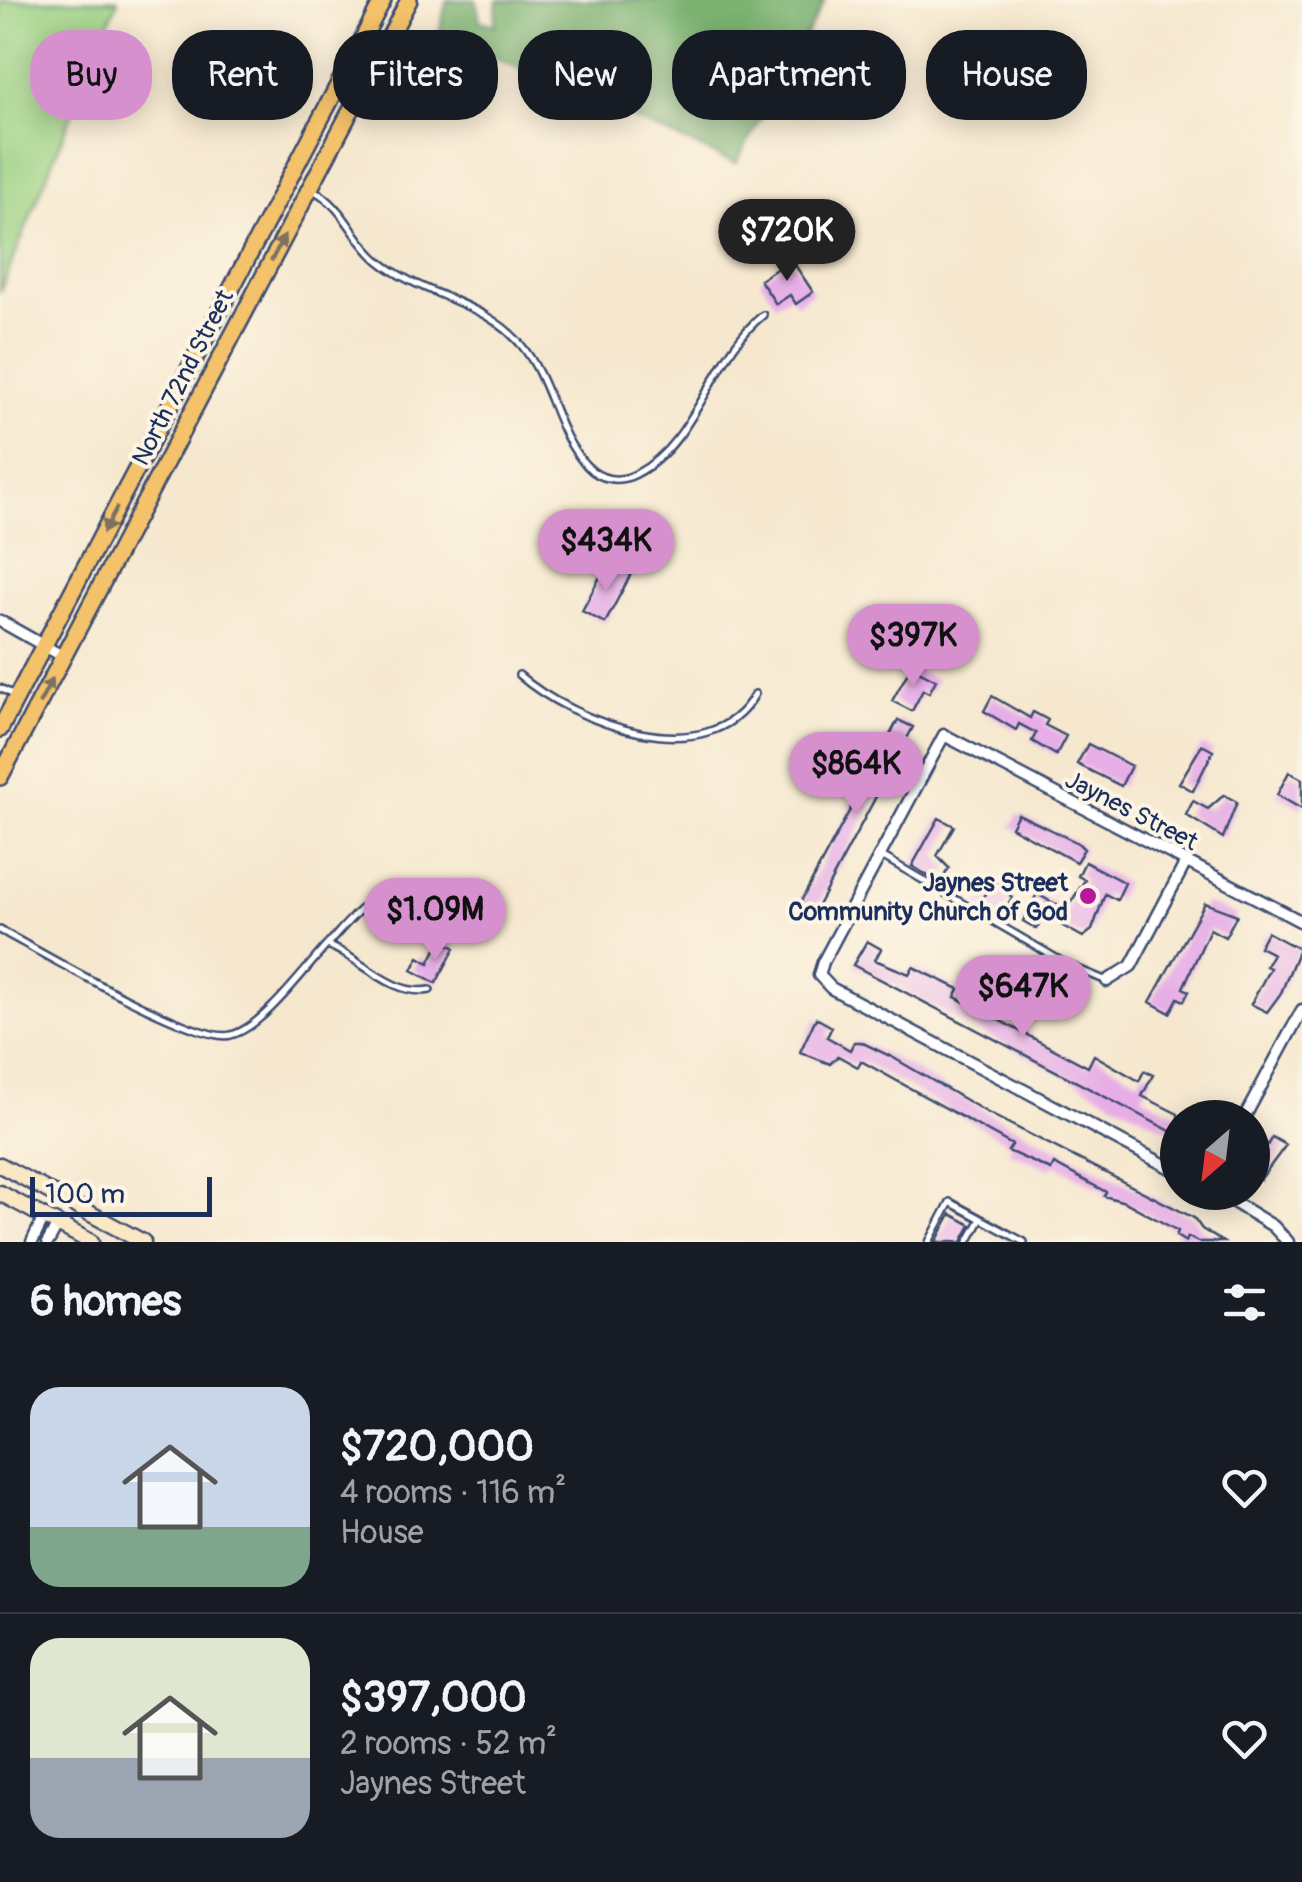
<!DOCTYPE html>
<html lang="en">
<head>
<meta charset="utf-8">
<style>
  body { margin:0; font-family:Pangolin,sans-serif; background:#242831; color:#f1f3f6; height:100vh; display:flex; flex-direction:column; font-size:38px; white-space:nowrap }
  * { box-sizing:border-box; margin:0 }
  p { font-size:32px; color:#9ea1a6 }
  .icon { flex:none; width:55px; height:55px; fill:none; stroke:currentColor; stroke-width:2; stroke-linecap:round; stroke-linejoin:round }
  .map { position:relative; height:1242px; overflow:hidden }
  .sheet { display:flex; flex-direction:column; background:#171b24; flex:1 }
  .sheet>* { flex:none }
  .top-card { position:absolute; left:30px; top:30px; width:1242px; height:90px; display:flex; gap:20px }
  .needle { width:65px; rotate:208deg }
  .fabs { position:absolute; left:1160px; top:1100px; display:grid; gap:20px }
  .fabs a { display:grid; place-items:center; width:110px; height:110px; border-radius:50%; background:#171b24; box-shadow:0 5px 25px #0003; font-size:50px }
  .scale { position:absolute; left:30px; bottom:25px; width:182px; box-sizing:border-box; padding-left:10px; border:5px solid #1b2f5e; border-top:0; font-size:28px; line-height:35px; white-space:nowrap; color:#1b2f5e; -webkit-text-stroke:8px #fcf5e5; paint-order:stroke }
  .price { position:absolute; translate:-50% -85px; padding:0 22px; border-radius:35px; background:#d690ce; color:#111; font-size:32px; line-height:65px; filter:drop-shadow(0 2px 5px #0008) }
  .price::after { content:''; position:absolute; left:50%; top:60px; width:30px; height:22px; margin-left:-15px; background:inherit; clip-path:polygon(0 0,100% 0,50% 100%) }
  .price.current { background:#222; color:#fff }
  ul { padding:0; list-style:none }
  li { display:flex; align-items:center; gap:30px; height:250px; padding:0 30px }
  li+li { border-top:2px solid #363941 }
  li span { display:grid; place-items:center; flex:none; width:280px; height:200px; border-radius:30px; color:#555 }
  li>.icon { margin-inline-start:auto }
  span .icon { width:120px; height:120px; fill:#fffc; stroke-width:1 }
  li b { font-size:42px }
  h2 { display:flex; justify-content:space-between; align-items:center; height:120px; padding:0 30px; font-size:42px }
  .pill { padding:0 35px; border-radius:40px; background:#171b24; box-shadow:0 5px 25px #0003; font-size:35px; line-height:90px }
  .pill.current { background:#d690ce; color:#111 }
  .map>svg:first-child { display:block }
  .green { fill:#9bd183; stroke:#5b8070; stroke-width:2.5 }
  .forest { fill:#7cb371; stroke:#4c7168; stroke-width:2.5 }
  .building { fill:#e6ade7 }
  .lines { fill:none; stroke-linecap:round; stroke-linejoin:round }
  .lane-casing { stroke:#3c4b6f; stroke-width:10 }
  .street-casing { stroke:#3c4b6f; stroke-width:15 }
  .secondary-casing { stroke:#3c4b6f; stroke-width:19 }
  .primary-casing { stroke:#3c4b6f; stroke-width:20 }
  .lane { stroke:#fff; stroke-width:5 }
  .street { stroke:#fff; stroke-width:10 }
  .secondary { stroke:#fae7c3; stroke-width:14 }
  .primary { stroke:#f3c26a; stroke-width:15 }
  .oneway { fill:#7c7163 }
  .poi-dot { fill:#b5179e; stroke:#fcf5e5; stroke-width:4 }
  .labels { text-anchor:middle; stroke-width:8; stroke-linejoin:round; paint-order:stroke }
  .street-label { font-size:25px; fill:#1b2f5e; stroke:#fcf5e5 }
  .poi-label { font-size:25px; font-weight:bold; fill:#1b2f5e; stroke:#fcf5e5; text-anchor:end }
</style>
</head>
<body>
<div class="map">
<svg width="1302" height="1242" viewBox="0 0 1302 1242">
  <rect width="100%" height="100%" fill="#fcf5e5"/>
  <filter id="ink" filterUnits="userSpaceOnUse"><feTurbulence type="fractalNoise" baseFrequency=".01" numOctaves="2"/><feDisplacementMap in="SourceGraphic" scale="20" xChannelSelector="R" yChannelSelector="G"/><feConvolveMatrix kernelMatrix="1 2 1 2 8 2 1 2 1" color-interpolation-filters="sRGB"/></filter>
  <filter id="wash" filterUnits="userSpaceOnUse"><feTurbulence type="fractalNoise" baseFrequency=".0048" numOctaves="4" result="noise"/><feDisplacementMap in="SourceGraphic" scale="40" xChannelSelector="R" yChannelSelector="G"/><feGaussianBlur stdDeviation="2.25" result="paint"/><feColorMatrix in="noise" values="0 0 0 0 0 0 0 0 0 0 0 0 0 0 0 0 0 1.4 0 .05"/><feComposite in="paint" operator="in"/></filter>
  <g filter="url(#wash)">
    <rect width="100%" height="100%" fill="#f6e8cf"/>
    <path class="green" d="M 0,0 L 118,0 L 0,292 Z"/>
    <path class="forest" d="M 447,0 L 476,0 L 480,21 L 495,25 L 497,0 L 825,0 L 736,164 L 439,33 Z"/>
    <g id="blocks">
      <path class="building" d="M 791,259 L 813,292 L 796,304 L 790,295 L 776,304 L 760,280 Z
        M 613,565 L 631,574 L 605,623 L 582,611 L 602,573 L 607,576 Z
        M 911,667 L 936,680 L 929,693 L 923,690 L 912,711 L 892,701 Z
        M 992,696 L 1030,718 L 1033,712 L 1048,720 L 1045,725 L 1066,736 L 1056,755 L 1032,741 L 1036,733 L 1019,724 L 1016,730 L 984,711 Z
        M 898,720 L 913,727 L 814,913 L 799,905 Z
        M 1088,744 L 1131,766 L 1121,786 L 1077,764 Z
        M 1202,745 L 1213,751 L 1193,791 L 1179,783 Z
        M 1289,772 L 1302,779 L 1302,809 L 1277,795 Z
        M 1224,795 L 1237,802 L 1223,838 L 1186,815 L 1193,801 L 1208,809 Z
        M 1018,814 L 1078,843 L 1084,849 L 1076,862 L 1011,827 Z
        M 939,818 L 954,826 L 937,856 L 949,868 L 940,883 L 912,866 Z
        M 1085,862 L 1125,883 L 1117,900 L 1105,894 L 1092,930 L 1083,937 L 1061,925 L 1065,917 L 1047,910 L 1037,929 L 1023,921 L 1037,894 L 1066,910 L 1085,880 L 1078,876 Z
        M 993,881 L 1012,897 L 1001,918 L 978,905 Z
        M 1205,903 L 1237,915 L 1225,937 L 1210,929 L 1183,988 L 1189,991 L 1184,1001 L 1178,998 L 1170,1013 L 1150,1002 Z
        M 1267,932 L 1299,949 L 1281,993 L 1267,1012 L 1251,1004 L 1270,968 L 1266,966 L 1273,954 L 1259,947 Z
        M 441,940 L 455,948 L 436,983 L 412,970 L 419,957 L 429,963 Z
        M 867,941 L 881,949 L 875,960 L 909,974 L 913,967 L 959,989 L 955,997 L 1088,1067 L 1094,1055 L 1139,1081 L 1144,1071 L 1153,1075 L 1142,1096 L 1178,1114 L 1178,1135 L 853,965 Z
        M 816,1018 L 832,1027 L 827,1037 L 850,1050 L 854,1042 L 861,1042 L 892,1057 L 988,1113 L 1194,1218 L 1202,1229 L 1223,1242 L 1198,1242 L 1188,1237 L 1186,1242 L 1176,1236 L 1178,1231 L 1125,1202 L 1104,1196 L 1106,1192 L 1054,1164 L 1051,1170 L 1008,1151 L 1012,1145 L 861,1061 L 858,1067 L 838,1056 L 830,1064 L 800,1052 Z
        M 1272,1137 L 1286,1145 L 1260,1180 L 1252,1177 L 1252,1147 L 1263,1153 Z
        M 951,1214 L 971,1225 L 962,1242 L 936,1242 Z"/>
    </g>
  </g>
  <g filter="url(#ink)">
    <use href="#blocks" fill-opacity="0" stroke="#3c4b6f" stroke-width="2.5"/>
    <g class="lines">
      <defs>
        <path id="lane" d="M 313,190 C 345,207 353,240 379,261 C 423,297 486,301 522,346 C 551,381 556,435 587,466 C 600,480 619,483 636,474 C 696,444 713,354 763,315
          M 519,675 C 572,722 710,776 755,694
          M 0,688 L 14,695
          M 880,855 L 1068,965 L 1107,981
          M 0,930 C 39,951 198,1045 231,1035 C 263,1027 304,970 327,945
          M 430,990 C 391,997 360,957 327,945 C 371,897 375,882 438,916
          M 929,1242 L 950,1202 L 1024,1242
          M 968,1242 L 981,1219"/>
        <path id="street" d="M 0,621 L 64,657
          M 1107,981 L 1131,966 L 1187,860
          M 1244,1118 L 1302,1010
          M 1178,1172 L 831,988 L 819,975 L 823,962 L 944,735 L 1302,922
          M 1217,1192 L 1273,1226 L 1288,1242
          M 32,1242 L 44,1217
          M 48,1242 L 58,1224"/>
        <path id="secondary" d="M 0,1165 L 143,1242
          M 0,1193 L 91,1242"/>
        <path id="primary" d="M 0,729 L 383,0
          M 0,777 L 409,0"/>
      </defs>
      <use href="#lane" class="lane-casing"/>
      <use href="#street" class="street-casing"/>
      <use href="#secondary" class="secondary-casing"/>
      <use href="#primary" class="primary-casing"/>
      <use href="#lane" class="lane"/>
      <use href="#street" class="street"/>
      <use href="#secondary" class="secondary"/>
      <use href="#primary" class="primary"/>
    </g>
    <defs><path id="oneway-solid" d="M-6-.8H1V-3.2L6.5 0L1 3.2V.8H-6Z" transform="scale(2.5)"/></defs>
    <g class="oneway">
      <use href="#oneway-solid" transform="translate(278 248) rotate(-62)"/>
      <use href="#oneway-solid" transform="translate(110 520) rotate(118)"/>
      <use href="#oneway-solid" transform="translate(46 691) rotate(-62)"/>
    </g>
  </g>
  <circle class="poi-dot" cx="1088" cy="896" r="10"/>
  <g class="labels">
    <g class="street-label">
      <text transform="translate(182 377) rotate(-63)" y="9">North 72nd Street</text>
      <text transform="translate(1132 810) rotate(27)" y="9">Jaynes Street</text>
    </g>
    <g class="poi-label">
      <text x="1068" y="891">Jaynes Street<tspan x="1068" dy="29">Community Church of God</tspan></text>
    </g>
  </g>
</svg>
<div class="fabs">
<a><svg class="needle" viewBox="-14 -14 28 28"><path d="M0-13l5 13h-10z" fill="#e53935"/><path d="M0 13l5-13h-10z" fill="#9ea1a6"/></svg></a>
</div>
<div class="scale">100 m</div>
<b class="price current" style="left:787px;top:284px">$720K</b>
<b class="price" style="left:606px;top:594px">$434K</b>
<b class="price" style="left:913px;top:689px">$397K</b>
<b class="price" style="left:856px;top:817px">$864K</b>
<b class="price" style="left:435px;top:963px">$1.09M</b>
<b class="price" style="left:1023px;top:1040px">$647K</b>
<div class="top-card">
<a class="pill current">Buy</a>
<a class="pill">Rent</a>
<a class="pill">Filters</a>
<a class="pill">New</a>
<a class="pill">Apartment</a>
<a class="pill">House</a>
</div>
</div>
<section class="sheet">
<h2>6 homes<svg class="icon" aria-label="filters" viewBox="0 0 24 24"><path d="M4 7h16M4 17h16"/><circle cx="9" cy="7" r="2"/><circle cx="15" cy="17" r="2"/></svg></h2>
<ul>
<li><span style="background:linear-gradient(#c9d6e8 70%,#7fa58c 0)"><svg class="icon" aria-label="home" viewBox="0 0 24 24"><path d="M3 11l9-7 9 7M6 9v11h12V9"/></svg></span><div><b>$720,000</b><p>4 rooms · 116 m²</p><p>House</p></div><svg class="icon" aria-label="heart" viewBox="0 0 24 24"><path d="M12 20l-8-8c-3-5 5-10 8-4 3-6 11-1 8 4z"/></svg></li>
<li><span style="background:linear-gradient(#dfe7d0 60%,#9aa5b1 0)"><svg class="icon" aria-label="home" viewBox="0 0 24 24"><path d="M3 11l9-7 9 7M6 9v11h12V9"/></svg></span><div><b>$397,000</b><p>2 rooms · 52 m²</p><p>Jaynes Street</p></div><svg class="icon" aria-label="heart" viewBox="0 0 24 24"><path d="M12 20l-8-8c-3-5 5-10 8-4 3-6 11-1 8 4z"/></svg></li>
</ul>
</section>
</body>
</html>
